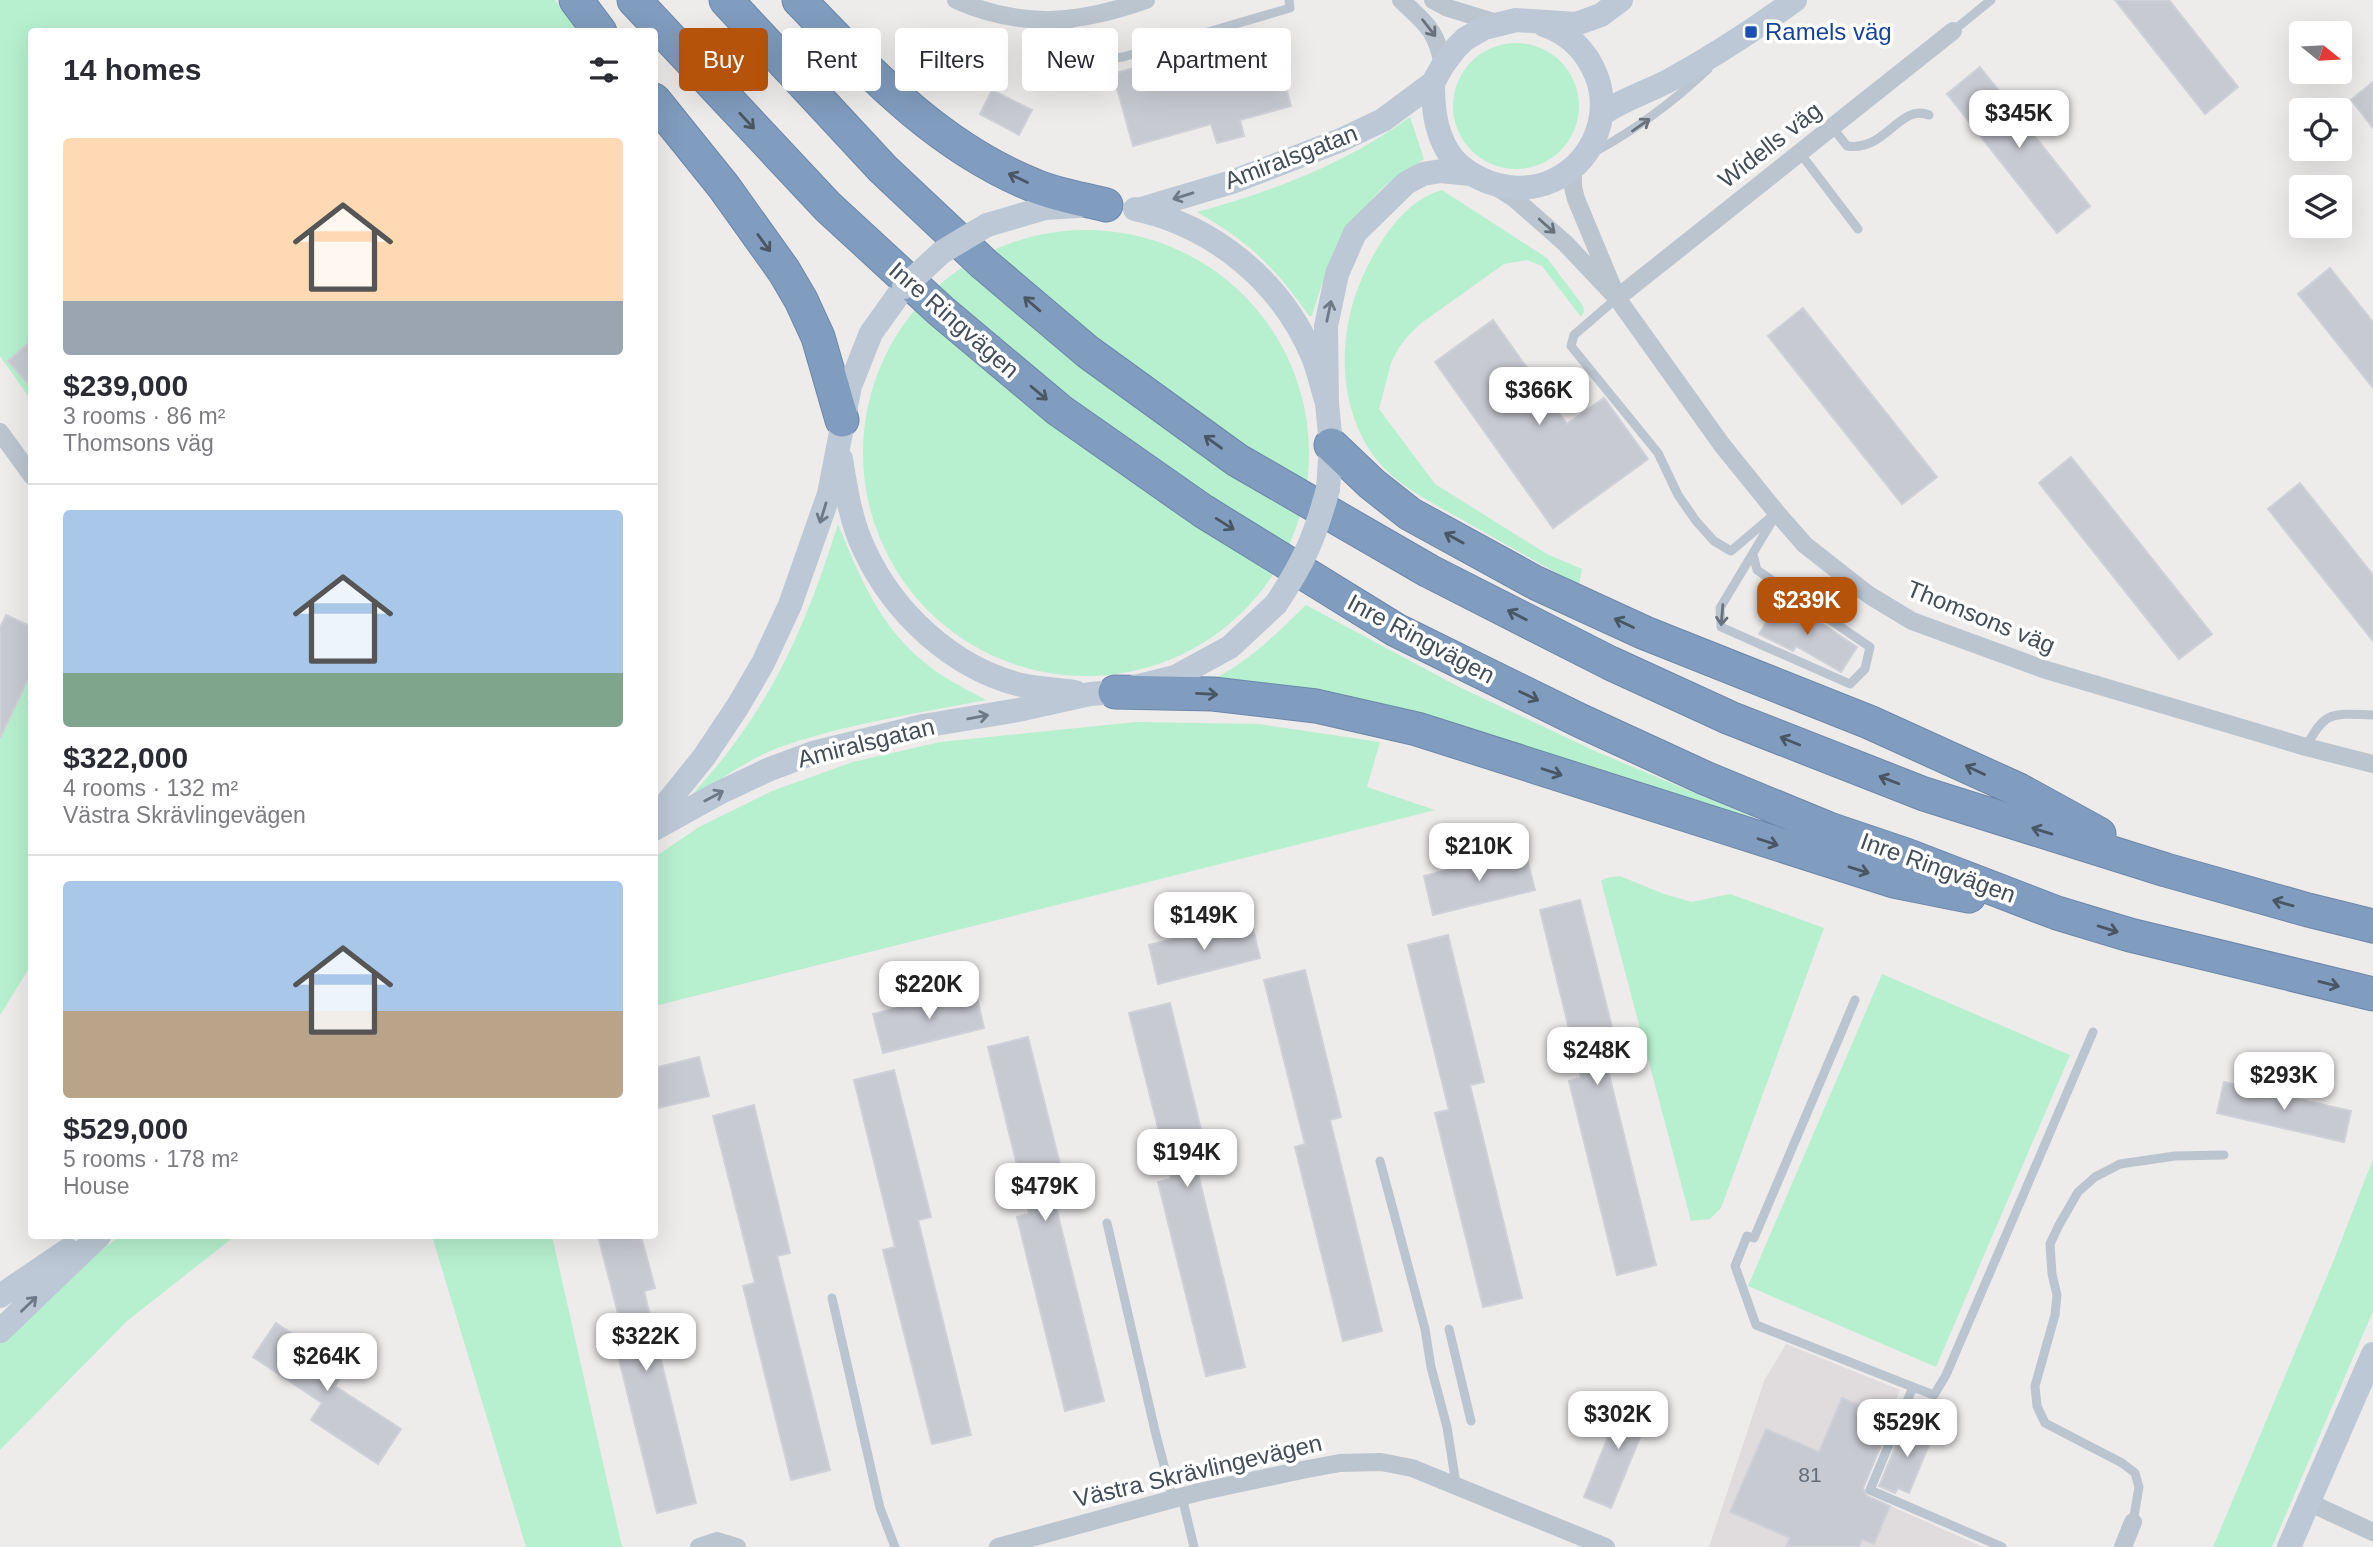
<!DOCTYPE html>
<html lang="en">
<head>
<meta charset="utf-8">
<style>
  body { margin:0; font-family:Arial,sans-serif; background:#f2f2f3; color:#2b2b33; height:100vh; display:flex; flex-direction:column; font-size:26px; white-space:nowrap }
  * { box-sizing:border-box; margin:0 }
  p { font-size:23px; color:#7c7c81 }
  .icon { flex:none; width:38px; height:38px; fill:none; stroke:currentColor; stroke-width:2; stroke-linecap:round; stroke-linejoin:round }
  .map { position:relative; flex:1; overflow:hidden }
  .details { position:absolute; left:28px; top:28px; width:630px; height:1211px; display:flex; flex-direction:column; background:#fff; border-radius:7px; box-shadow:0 7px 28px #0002 }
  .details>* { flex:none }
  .hud { position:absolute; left:679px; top:28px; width:665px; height:63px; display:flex; gap:14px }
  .needle { width:46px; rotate:108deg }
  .buttons { position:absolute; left:2289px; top:21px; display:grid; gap:14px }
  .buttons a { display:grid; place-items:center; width:63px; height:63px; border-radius:7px; background:#fff; box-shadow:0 7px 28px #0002; font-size:35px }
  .price { position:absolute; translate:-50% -60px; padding:0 16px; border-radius:14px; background:#fff; color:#222; font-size:23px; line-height:46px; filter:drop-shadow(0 2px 4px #0008) }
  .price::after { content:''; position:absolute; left:50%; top:42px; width:21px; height:16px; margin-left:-10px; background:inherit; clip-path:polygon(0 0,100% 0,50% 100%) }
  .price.selected { background:#b45309; color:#fff }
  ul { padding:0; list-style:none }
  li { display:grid; align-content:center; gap:14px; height:371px; padding:0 35px }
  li+li { border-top:2px solid #e1e1e2 }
  li span { display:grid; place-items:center; height:217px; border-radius:7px; color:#555 }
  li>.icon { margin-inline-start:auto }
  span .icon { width:126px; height:126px; fill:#fffc; stroke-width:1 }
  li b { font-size:30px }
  h2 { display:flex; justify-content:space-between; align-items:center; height:84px; padding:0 35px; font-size:30px }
  .chip { padding:0 24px; border-radius:7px; background:#fff; box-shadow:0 7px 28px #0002; font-size:24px; line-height:63px }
  .chip.selected { background:#b45309; color:#fff }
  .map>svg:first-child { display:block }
  .education { fill:#e0dcdd }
  .green { fill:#b6f0ce }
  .building { fill:#c8cad1; stroke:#cfd1d8; stroke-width:2 }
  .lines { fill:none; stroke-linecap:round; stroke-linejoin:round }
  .highway-casing { stroke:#6b87a9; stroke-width:35 }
  .lane { stroke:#bbc5cf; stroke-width:9 }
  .street { stroke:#bbc5cf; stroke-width:18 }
  .secondary { stroke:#bcc8d6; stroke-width:24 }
  .highway { stroke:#809cbe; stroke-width:33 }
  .secondary-bridge { stroke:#bcc8d6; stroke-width:24 }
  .oneway { stroke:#67727c }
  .oneway2 { stroke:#495663 }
  .oneway3 { stroke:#6d7985 }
  .transit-dot { fill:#1a4fb4; stroke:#fff; stroke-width:2.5 }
  .labels { text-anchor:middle; stroke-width:7; stroke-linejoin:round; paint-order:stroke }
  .number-label { font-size:21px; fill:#646d77 }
  .transit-label { font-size:24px; fill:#164399; stroke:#fff; text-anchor:start }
  .street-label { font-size:24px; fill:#434e59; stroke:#fff }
</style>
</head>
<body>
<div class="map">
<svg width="2373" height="1547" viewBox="0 0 2373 1547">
  <rect width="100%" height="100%" fill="#eeebeb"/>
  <path class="education" d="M 1786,1344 L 1900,1390 L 1859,1492 L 1983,1547 L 1709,1547 L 1764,1381 Z"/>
  <path class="green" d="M 0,0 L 555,0 L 578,31 L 32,32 L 31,400 L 0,356 Z
    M1453 106a63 63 0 1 1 126 0a63 63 0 1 1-126 0Z
    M 1410,117 L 1424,159 C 1412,167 1398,175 1387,184 C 1349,218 1325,268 1312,316 L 1309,316 C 1277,269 1247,240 1197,212 C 1272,192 1347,163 1410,117 Z
    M 1442,190 L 1547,258 L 1583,306 L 1584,311 L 1581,317 L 1542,266 L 1527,260 L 1504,264 L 1420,324 L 1407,337 L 1398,349 L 1391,363 L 1379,409 L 1435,484 L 1547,554 L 1582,569 L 1579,585 C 1542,565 1505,544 1468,523 C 1437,505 1399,488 1377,460 C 1337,410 1337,334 1362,278 C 1378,243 1403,201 1442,190 Z
    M863 453a223 223 0 1 1 446 0a223 223 0 1 1-446 0Z
    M 838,524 C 863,586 885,638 943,676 C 957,685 972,692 986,700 C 916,714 842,724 775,749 C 743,762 716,783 686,801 C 766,717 804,633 838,524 Z
    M 1306,605 L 1457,686 L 1597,752 L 1884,872 L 1207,682 C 1247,664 1275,635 1306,605 Z
    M 31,671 L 31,965 L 0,1015 L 0,738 Z
    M 1136,722 L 1259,724 L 1380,742 L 1367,787 L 1435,810 L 655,1006 L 655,857 L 699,827 L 772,791 L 853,762 L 940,742 Z
    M 1620,876 L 1664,894 L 1692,902 L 1730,894 L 1824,928 L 1721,1208 L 1710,1219 L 1691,1221 L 1601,881 L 1606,878 Z
    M 1882,974 L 2070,1055 L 1936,1367 L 1748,1286 Z
    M 2373,1159 L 2373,1311 L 2272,1547 L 2213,1547 L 2333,1262 Z
    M 120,1236 L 235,1236 L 127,1321 L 0,1450 L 0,1340 L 64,1278 Z
    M 432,1236 L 552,1236 L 622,1547 L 526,1547 Z"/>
  <path class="building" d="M 2115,0 L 2169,0 L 2238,87 L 2205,114 Z
    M 1218,39 L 1232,90 L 1283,76 L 1291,106 L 1240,120 L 1244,136 L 1217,143 L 1211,124 L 1133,146 L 1113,74 L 1192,52 L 1191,47 Z
    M 1980,67 L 2090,206 L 2057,233 L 1947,94 Z
    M 2373,82 L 2373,128 L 2351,100 Z
    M 992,90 L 1032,110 L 1019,135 L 980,114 Z
    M 2330,268 L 2373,322 L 2373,388 L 2298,294 Z
    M 1803,308 L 1937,477 L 1902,504 L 1768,336 Z
    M 1493,320 L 1567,424 L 1604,398 L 1648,459 L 1553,528 L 1435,362 Z
    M 32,340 L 32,388 L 8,361 Z
    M 2071,457 L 2212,634 L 2179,659 L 2039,483 Z
    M 2300,483 L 2373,575 L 2373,641 L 2268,509 Z
    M 1779,601 L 1811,621 L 1813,618 L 1857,647 L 1841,672 L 1796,646 L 1793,651 L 1759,634 Z
    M 6,615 L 32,627 L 32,671 L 0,738 L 0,628 Z
    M 1525,851 L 1535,890 L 1433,915 L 1424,876 Z
    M 1580,900 L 1617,1047 L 1603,1050 L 1656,1265 L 1617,1275 L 1569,1081 L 1581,1078 L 1540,910 Z
    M 1251,920 L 1260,958 L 1158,984 L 1149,945 Z
    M 1448,935 L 1484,1082 L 1470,1085 L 1522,1298 L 1483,1307 L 1435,1113 L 1449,1110 L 1408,945 Z
    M 1305,970 L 1341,1117 L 1330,1120 L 1382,1331 L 1343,1341 L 1295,1147 L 1305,1144 L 1264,980 Z
    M 975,989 L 984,1028 L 883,1053 L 873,1014 Z
    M 1170,1003 L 1206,1150 L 1193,1153 L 1245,1367 L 1206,1376 L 1158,1182 L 1171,1179 L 1129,1013 Z
    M 1028,1037 L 1065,1184 L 1051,1187 L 1104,1401 L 1065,1411 L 1017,1217 L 1029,1214 L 988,1047 Z
    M 699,1057 L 709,1096 L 654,1109 L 654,1068 Z
    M 894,1070 L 931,1217 L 918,1220 L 971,1435 L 932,1444 L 883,1250 L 895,1247 L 854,1080 Z
    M 2224,1082 L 2351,1111 L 2344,1142 L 2217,1113 Z
    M 754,1105 L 790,1253 L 777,1256 L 830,1470 L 791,1480 L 743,1286 L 755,1283 L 713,1116 Z
    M 598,1236 L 641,1236 L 655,1288 L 644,1291 L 696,1503 L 657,1513 L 609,1319 L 619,1317 Z
    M 276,1323 L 346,1369 L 335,1386 L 401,1429 L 378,1464 L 311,1420 L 322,1403 L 253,1357 Z
    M 1625,1394 L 1653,1406 L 1611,1508 L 1584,1497 Z
    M 1842,1398 L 1892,1419 L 1863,1488 L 1867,1496 L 1890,1506 L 1874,1544 L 1862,1539 L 1859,1547 L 1786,1547 L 1790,1538 L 1730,1512 L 1766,1429 L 1819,1452 Z
    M 1906,1422 L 1934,1433 L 1909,1493 L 1898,1488 L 1895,1493 L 1879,1486 Z"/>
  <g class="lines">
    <defs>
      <path id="highway" d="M 576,0 L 600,32
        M 634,0 L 828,207 L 941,311 L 1059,410 L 1203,511 L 1396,630 L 1581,721 L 1705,778 L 1829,829 L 1906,855 L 2057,913 L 2130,935 L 2373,994
        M 726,0 L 883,169 L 984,264 L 1088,352 L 1237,460 L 1429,571 L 1610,663 L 1730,718 L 1924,794 L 2166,870 L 2308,910 L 2373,926
        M 799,0 C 870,73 937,146 1033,185 C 1056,195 1082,199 1106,205
        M 654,100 L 724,187 L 784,271 L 801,300 L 818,337 L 842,420
        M 1331,445 L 1372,484 L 1410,514 L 1536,583 L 1645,633 L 1869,722 L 2019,790 L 2099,834
        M 1115,692 L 1213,694 L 1316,706 L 1417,729 L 1894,881 L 1969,896"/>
    </defs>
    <use href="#highway" class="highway-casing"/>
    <path class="lane" d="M 1064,20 L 1089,61 L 1123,57 L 1290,8 L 1289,0
      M 1953,31 L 1991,0
      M 1832,127 L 1847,146 C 1886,152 1899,103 1929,115
      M 1596,151 C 1637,129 1674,101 1708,69
      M 1800,153 L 1858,229
      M 1617,298 L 1574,335 L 1571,346 L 1658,453 L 1678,495 L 1696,521 L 1714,541 L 1731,551 L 1770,518
      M 1753,554 L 1757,570 L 1870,647 L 1865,669 L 1850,684 L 1721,627 L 1720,608 L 1777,513
      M 2306,747 C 2326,709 2332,714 2373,715
      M 1855,1000 L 1754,1238 L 1747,1236 L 1735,1266 L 1756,1325 L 1913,1387 L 1870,1490 L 2002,1547
      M 1380,1161 L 1425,1329 L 1431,1367 L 1447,1427 L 1456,1484
      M 1107,1223 L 1156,1435 L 1173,1499
      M 832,1298 L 880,1508 L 895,1547
      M 1449,1329 L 1471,1421
      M 1913,1387 L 1934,1395 L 1946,1375 L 2093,1032
      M 1182,1497 L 1194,1547
      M 2133,1522 L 2139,1487 L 2135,1473 L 2122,1463 L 2045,1423 L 2037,1406 L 2035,1386 L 2055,1315 L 2057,1295 L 2052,1274 L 2050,1244 L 2059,1225 L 2078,1192 L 2095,1177 L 2120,1164 L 2175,1156 L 2224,1155"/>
    <path class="street" d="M 956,0 C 1022,29 1078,24 1146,0
      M 1401,0 C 1426,24 1436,29 1443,65
      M 1433,0 L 1448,8 L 1497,23
      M 1573,169 L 1573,187 L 1576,199 L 1613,288
      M 1498,188 L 1515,199 L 1565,243 L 1617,298 L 1722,445 L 1777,513 L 1805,545 L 1869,595 L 1912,621 L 2043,669 L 2306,747 L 2373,764
      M 1617,298 L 1953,31
      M 0,432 L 32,476
      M 2308,1502 L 2373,1532
      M 699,1547 L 717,1541 L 737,1547
      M 998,1547 L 1199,1492 L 1302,1470 L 1340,1463 L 1381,1462 L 1412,1468 L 1606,1547
      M 2123,1547 L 2133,1522"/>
    <path class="secondary" d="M 1433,83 C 1433,107 1435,129 1447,150 C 1454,162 1467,172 1479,178 C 1529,203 1587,178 1600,122 C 1603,107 1602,89 1596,75 C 1587,52 1569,33 1544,25
      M 1602,114 C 1623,99 1648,92 1670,80 C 1714,56 1755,29 1795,0
      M 1135,209 C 1214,226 1282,282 1313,357 C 1319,372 1322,388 1327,403
      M 1138,210 L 1232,182 L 1341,140 L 1383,120 L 1433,83 L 1443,65 L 1456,48 L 1465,39 L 1484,28 L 1516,20 L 1576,24 L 1601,15 L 1621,0
      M 987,225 L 1045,208 L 1078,206
      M 841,459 C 846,490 851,523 865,551 C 894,613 951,666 1017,684 C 1036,689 1057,689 1075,692
      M 1328,489 L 1331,445 L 1327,403 L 1326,326 L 1337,274 L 1355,233 L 1406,183 L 1423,174 L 1441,171 L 1470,174
      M 654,819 L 704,757 L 738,706 L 763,663 L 790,605 L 829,494 L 850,386 L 871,333 L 904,287
      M 654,829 L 719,793 L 770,769 L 813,753 L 923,726 L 1018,710 L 1090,694 L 1115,692 L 1175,677 L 1230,647 L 1276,604
      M 0,1296 L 68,1250
      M 0,1331 L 99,1236
      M 2289,1547 L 2373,1354"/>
    <use href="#highway" class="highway"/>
    <path class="secondary-bridge" d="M 904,287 L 942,252 L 987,225
      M 1276,604 C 1304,562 1315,537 1328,489"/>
  </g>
  <defs><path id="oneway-shaft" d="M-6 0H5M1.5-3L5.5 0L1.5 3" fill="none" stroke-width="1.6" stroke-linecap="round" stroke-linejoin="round" transform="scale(1.75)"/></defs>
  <g class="oneway">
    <use href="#oneway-shaft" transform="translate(1429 28) rotate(52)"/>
    <use href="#oneway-shaft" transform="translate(1641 125) rotate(-35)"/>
    <use href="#oneway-shaft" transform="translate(1547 226) rotate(42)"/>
    <use href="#oneway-shaft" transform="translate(1722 615) rotate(95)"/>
  </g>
  <g class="oneway2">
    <use href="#oneway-shaft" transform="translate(747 121) rotate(47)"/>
    <use href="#oneway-shaft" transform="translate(1018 178) rotate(-155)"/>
    <use href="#oneway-shaft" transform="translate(764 243) rotate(54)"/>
    <use href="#oneway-shaft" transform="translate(1032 304) rotate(-139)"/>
    <use href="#oneway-shaft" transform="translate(1039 393) rotate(40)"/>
    <use href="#oneway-shaft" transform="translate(1213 442) rotate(-144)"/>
    <use href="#oneway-shaft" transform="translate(1225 524) rotate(32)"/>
    <use href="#oneway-shaft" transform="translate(1454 538) rotate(-151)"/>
    <use href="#oneway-shaft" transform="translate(1517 615) rotate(-153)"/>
    <use href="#oneway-shaft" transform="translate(1624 623) rotate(-155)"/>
    <use href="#oneway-shaft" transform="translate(1207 694) rotate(3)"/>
    <use href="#oneway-shaft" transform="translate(1529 696) rotate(26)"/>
    <use href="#oneway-shaft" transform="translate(1790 741) rotate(-158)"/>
    <use href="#oneway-shaft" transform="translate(1975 770) rotate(-155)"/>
    <use href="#oneway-shaft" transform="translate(1552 772) rotate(18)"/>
    <use href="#oneway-shaft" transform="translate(1889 780) rotate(-159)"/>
    <use href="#oneway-shaft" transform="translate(2042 831) rotate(-163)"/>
    <use href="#oneway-shaft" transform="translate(1768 842) rotate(18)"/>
    <use href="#oneway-shaft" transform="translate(1859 870) rotate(17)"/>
    <use href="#oneway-shaft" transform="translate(2283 903) rotate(-164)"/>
    <use href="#oneway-shaft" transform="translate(2108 929) rotate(17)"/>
    <use href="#oneway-shaft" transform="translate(2329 984) rotate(14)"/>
  </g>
  <g class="oneway3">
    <use href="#oneway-shaft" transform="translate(1183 196) rotate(163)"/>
    <use href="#oneway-shaft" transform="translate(1329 311) rotate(-78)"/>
    <use href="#oneway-shaft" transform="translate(823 513) rotate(107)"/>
    <use href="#oneway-shaft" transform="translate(978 717) rotate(-10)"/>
    <use href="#oneway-shaft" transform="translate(714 796) rotate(-28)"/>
    <use href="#oneway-shaft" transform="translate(29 1304) rotate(-44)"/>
  </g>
  <rect class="transit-dot" x="1744" y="25" width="14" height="14" rx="3.5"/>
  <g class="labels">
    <g class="number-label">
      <text x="1810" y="1482">81</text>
    </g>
    <g class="transit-label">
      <text x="1765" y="40">Ramels väg</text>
    </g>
    <g class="street-label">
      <text transform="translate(1770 145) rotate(-38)" y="8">Widells väg</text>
      <text transform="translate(1291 157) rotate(-21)" y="8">Amiralsgatan</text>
      <text transform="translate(954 320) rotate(41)" y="8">Inre Ringvägen</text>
      <text transform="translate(1981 617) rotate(22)" y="8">Thomsons väg</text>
      <text transform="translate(1421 639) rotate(28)" y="8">Inre Ringvägen</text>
      <text transform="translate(866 743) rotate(-14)" y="8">Amiralsgatan</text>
      <text transform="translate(1938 868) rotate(20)" y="8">Inre Ringvägen</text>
      <text transform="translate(1198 1471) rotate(-13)" y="8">Västra Skrävlingevägen</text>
    </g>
  </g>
</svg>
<div class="buttons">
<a><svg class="needle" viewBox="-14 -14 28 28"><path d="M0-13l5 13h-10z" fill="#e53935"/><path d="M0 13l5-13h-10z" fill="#7c7c81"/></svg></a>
<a><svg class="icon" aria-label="locate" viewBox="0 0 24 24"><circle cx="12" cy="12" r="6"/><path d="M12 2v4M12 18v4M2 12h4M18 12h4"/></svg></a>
<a><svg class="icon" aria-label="layers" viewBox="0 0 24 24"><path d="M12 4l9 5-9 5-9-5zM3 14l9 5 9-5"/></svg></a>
</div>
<b class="price" style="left:2019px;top:150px">$345K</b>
<b class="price" style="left:1539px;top:427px">$366K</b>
<b class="price selected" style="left:1807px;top:637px">$239K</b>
<b class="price" style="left:1479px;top:883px">$210K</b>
<b class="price" style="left:1204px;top:952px">$149K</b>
<b class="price" style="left:929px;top:1021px">$220K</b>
<b class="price" style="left:1597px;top:1087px">$248K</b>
<b class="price" style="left:2284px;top:1112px">$293K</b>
<b class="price" style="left:1187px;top:1189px">$194K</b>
<b class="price" style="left:1045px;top:1223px">$479K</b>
<b class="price" style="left:646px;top:1373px">$322K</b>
<b class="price" style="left:327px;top:1393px">$264K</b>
<b class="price" style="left:1618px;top:1451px">$302K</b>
<b class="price" style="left:1907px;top:1459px">$529K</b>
<div class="hud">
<a class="chip selected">Buy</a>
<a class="chip">Rent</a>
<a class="chip">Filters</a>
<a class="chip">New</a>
<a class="chip">Apartment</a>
</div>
<section class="details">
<h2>14 homes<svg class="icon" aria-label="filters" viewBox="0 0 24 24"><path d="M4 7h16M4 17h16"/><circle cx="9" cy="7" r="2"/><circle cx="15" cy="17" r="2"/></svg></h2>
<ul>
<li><span style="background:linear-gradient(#ffd9b3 75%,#9aa5b1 0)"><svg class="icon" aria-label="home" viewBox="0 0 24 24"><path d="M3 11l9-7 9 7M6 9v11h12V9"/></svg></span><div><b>$239,000</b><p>3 rooms · 86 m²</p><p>Thomsons väg</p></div></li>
<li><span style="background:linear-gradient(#a9c7e8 75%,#7fa58c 0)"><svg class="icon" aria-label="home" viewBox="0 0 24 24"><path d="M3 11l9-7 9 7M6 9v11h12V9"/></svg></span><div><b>$322,000</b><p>4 rooms · 132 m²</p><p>Västra Skrävlingevägen</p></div></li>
<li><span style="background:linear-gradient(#a9c7e8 60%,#b9a48a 0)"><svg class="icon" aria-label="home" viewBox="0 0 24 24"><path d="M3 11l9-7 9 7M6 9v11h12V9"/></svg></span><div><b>$529,000</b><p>5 rooms · 178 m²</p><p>House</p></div></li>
</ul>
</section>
</div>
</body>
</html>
